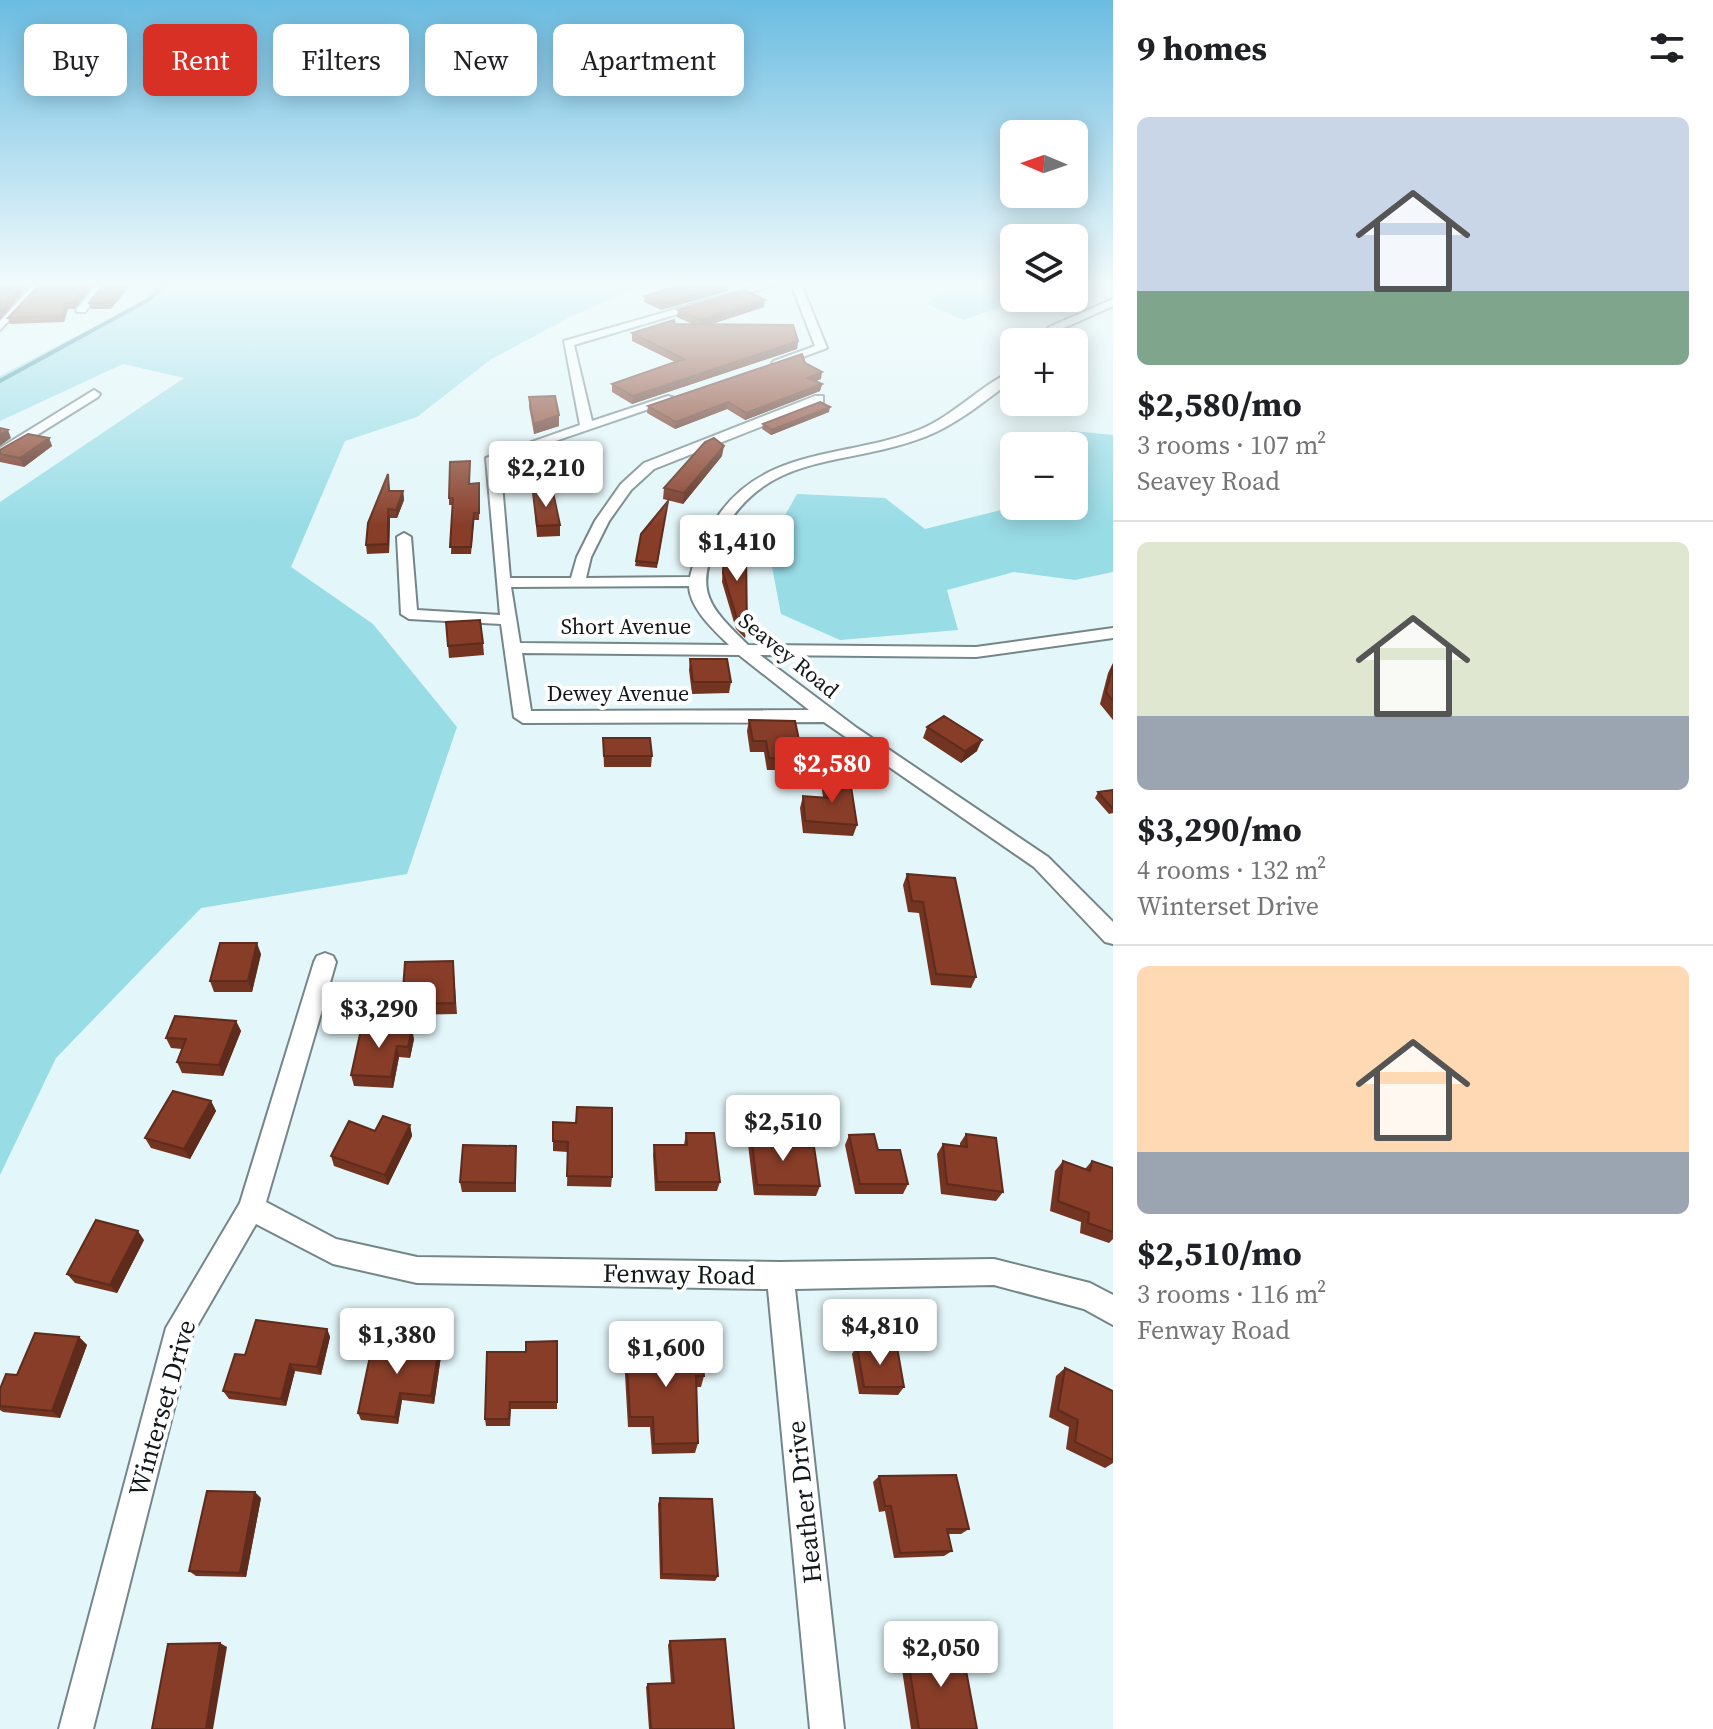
<!DOCTYPE html>
<html lang="en">
<head>
<meta charset="utf-8">
<style>
  body { margin:0; font-family:"Source Serif 4",serif; background:#f2f2f2; color:#202124; height:100vh; display:flex; flex-direction:column; font-size:30px; white-space:nowrap }
  * { box-sizing:border-box; margin:0 }
  p { font-size:26px; color:#757577 }
  .icon { flex:none; width:44px; height:44px; fill:none; stroke:currentColor; stroke-width:2; stroke-linecap:round; stroke-linejoin:round }
  .map { position:relative; flex:1; overflow:hidden }
  .side { display:flex; flex-direction:column; background:#fff; width:600px }
  .side>* { flex:none }
  .guide { position:absolute; left:24px; top:24px; width:760px; height:72px; display:flex; gap:16px }
  .needle { width:52px; rotate:272deg }
  .controls { position:absolute; left:1000px; top:120px; display:grid; gap:16px }
  .controls a { display:grid; place-items:center; width:88px; height:88px; border-radius:12px; background:#fff; box-shadow:0 4px 20px #0003; font-size:40px }
  .price { position:absolute; translate:-50% -68px; padding:0 18px; border-radius:8px; background:#fff; color:#222; font-size:26px; line-height:52px; filter:drop-shadow(0 2px 4px #0008) }
  .price::after { content:''; position:absolute; left:50%; top:48px; width:24px; height:18px; margin-left:-12px; background:inherit; clip-path:polygon(0 0,100% 0,50% 100%) }
  .price.current { background:#d93025; color:#fff }
  ul { padding:0; list-style:none }
  li { display:grid; align-content:center; gap:16px; height:424px; padding:0 24px }
  li+li { border-top:2px solid #e0e0e0 }
  li span { display:grid; place-items:center; height:248px; border-radius:12px; color:#555 }
  li>.icon { margin-inline-start:auto }
  span .icon { width:144px; height:144px; fill:#fffc; stroke-width:1 }
  li b { font-size:34px }
  h2 { display:flex; justify-content:space-between; align-items:center; height:96px; padding:0 24px; font-size:34px }
  .pill { padding:0 28px; border-radius:12px; background:#fff; box-shadow:0 4px 20px #0003; font-size:28px; line-height:72px }
  .pill.current { background:#d93025; color:#fff }
  main { display:flex; flex:1; min-height:0 }
  .map>svg:first-child { display:block }
  .green { fill:#98dce6 }
  .lines { fill:none; stroke-linecap:round; stroke-linejoin:round }
  .stream { stroke:#3d929e; stroke-width:4 }
  .minor-casing { stroke:#758689; stroke-width:4 }
  .minor { fill:#fff; fill-rule:evenodd }
  .wall { fill:#743422 }
  .shaded-wall { fill:#5e2b1c }
  .building { fill:#873d28; stroke:#5e2b1c; stroke-width:2 }
  .labels { text-anchor:middle; stroke-width:8; stroke-linejoin:round; paint-order:stroke }
  .street-label { font-size:22px; fill:#121819; stroke:#fff }
  .near-street-label { font-size:26px; fill:#121819; stroke:#fff }
</style>
</head>
<body>
<main>
<div class="map">
<svg width="1113" height="1729" viewBox="0 0 1113 1729">
  <rect width="100%" height="100%" fill="#e3f6f9"/>
  <path class="green" d="M 155,284 L 644,284 L 570,317 L 490,360 L 417,417 L 345,441 L 291,567 L 373,624 L 457,727 L 407,874 L 201,908 L 56,1058 L 0,1175 L 0,502 L 184,378 L 123,364 L 0,421 L 0,376 L 140,303 Z
    M 947,284 L 1003,284 L 999,308 L 963,320 L 927,304 Z
    M 1072,431 L 1113,435 L 1113,572 L 1075,580 L 1014,572 L 947,590 L 958,630 L 840,640 L 781,614 L 768,546 L 797,494 L 885,498 L 925,529 L 1001,510 L 1004,483 L 1014,475 L 1014,506 L 1074,506 L 1074,446 L 1052,446 Z"/>
  <g class="lines">
    <path class="stream" d="M 0,381 L 148,300 L 166,284"/>
    <defs>
      <path id="minor" d="M 34,284 L 44,284 L 0,330 L 0,321 Z
        M 97,284 L 107,284 L 85,312 L 77,312 L 76,310 Z
        M 764,284 L 778,284 L 574,345 L 592,421 L 668,396 L 678,399 L 500,460 L 510,578 L 571,578 L 577,557 L 595,521 L 621,484 L 644,463 L 815,396 L 823,396 L 823,402 L 654,469 L 631,490 L 609,521 L 591,557 L 586,578 L 690,577 C 695,555 706,534 718,516 C 765,446 852,458 921,429 C 955,415 984,382 1014,371 L 1014,379 C 986,400 959,423 927,436 C 841,470 761,447 715,547 C 693,595 715,612 748,645 L 976,647 L 1113,628 L 1113,638 L 976,657 L 760,655 L 857,728 L 1048,857 L 1113,922 L 1113,944 L 1105,942 L 1034,867 L 824,722 L 523,723 L 514,717 L 501,624 L 409,619 L 401,614 L 397,537 L 404,533 L 411,537 L 417,610 L 500,615 L 486,458 L 580,425 L 564,341 ZM 689,586 C 690,609 714,630 729,645 L 520,643 L 511,587 ZM 522,653 L 739,655 L 809,710 L 531,711 Z
        M 791,284 L 801,284 L 827,348 L 778,366 L 772,363 L 774,361 L 815,346 Z
        M 1113,299 L 1113,306 L 1057,331 L 1050,342 L 1038,342 L 1049,327 Z
        M 94,390 L 100,394 L 98,397 L 0,458 L 0,448 Z
        M 325,953 L 333,956 L 336,962 L 266,1202 L 336,1239 L 417,1257 L 780,1262 L 994,1259 L 1090,1283 L 1113,1295 L 1113,1325 L 1084,1309 L 994,1285 L 795,1289 L 844,1729 L 810,1729 L 768,1289 L 417,1283 L 333,1264 L 256,1224 L 193,1333 L 93,1729 L 59,1729 L 166,1328 L 240,1203 L 314,962 L 317,956 Z"/>
    </defs>
    <use href="#minor" class="minor-casing"/>
    <use href="#minor" class="minor"/>
  </g>
  <path class="wall" d="M 95,284 L 74,309 L 68,309 L 64,322 L 10,324 L 8,318 Z
    M 104,284 L 111,309 L 91,309 L 89,303 Z
    M 728,291 L 661,310 L 644,302 L 645,296 Z
    M 764,307 L 711,324 L 798,341 L 797,349 L 632,404 L 612,392 L 612,384 L 675,362 L 632,341 L 632,333 L 675,324 L 692,324 L 677,317 L 678,310 Z
    M 805,363 L 821,379 L 815,381 L 822,384 L 820,391 L 745,420 L 727,409 L 675,429 L 647,413 L 648,406 Z
    M 529,397 L 559,426 L 534,434 L 529,407 Z
    M 829,412 L 771,435 L 762,429 L 763,424 Z
    M 49,438 L 52,446 L 24,467 L 0,462 L 0,450 Z
    M 722,456 L 683,504 L 663,499 L 664,488 Z
    M 470,468 L 470,483 L 480,490 L 479,520 L 474,520 L 471,554 L 451,554 L 453,505 L 449,505 L 449,498 Z
    M 389,483 L 390,491 L 403,491 L 404,500 L 397,518 L 390,518 L 389,553 L 367,554 L 366,545 Z
    M 533,493 L 560,525 L 560,536 L 537,537 Z
    M 668,501 L 657,568 L 635,566 L 636,561 Z
    M 724,552 L 747,629 L 745,638 L 736,629 L 722,582 Z
    M 446,622 L 483,643 L 484,655 L 449,658 Z
    M 690,659 L 731,682 L 729,693 L 692,694 L 689,670 Z
    M 1113,663 L 1113,720 L 1100,704 L 1108,673 Z
    M 749,720 L 803,759 L 800,770 L 767,770 L 764,752 L 750,752 L 747,731 Z
    M 927,727 L 977,751 L 961,763 L 923,738 Z
    M 603,738 L 652,756 L 651,767 L 604,767 Z
    M 825,779 L 857,825 L 853,836 L 803,833 L 800,808 L 803,796 L 823,797 L 822,790 Z
    M 1113,790 L 1113,813 L 1109,814 L 1095,798 L 1098,792 Z
    M 907,874 L 976,977 L 971,988 L 931,985 L 919,913 L 908,912 L 903,885 Z
    M 261,954 L 252,992 L 214,992 L 210,981 Z
    M 453,961 L 457,1014 L 404,1015 L 402,1004 Z
    M 236,1021 L 241,1031 L 223,1076 L 182,1073 L 177,1062 L 182,1049 L 171,1048 L 166,1038 Z
    M 362,1025 L 414,1039 L 410,1058 L 399,1057 L 393,1088 L 354,1086 L 351,1075 Z
    M 211,1101 L 216,1111 L 190,1159 L 151,1148 L 145,1138 Z
    M 553,1122 L 612,1177 L 611,1187 L 567,1186 L 568,1152 L 553,1151 Z
    M 410,1125 L 412,1136 L 388,1185 L 334,1166 L 331,1156 L 375,1131 Z
    M 686,1133 L 720,1182 L 717,1191 L 655,1191 L 653,1155 L 654,1145 L 684,1145 Z
    M 751,1134 L 779,1146 L 820,1186 L 816,1196 L 754,1195 L 748,1144 Z
    M 966,1134 L 1003,1192 L 996,1201 L 941,1194 L 937,1154 L 943,1144 L 960,1146 L 960,1143 Z
    M 849,1135 L 878,1150 L 908,1184 L 903,1194 L 855,1194 L 845,1145 Z
    M 516,1146 L 516,1192 L 462,1192 L 460,1182 Z
    M 1063,1161 L 1085,1169 L 1092,1161 L 1113,1168 L 1113,1239 L 1109,1243 L 1080,1233 L 1081,1222 L 1050,1211 L 1055,1171 Z
    M 144,1240 L 117,1293 L 75,1283 L 67,1274 Z
    M 327,1329 L 330,1337 L 321,1375 L 295,1371 L 286,1406 L 229,1399 L 223,1391 L 245,1355 Z
    M 79,1337 L 87,1345 L 60,1418 L 3,1412 L 0,1410 L 0,1389 L 17,1375 Z
    M 557,1341 L 557,1409 L 511,1409 L 510,1426 L 486,1426 L 485,1419 L 526,1352 Z
    M 626,1345 L 704,1376 L 701,1387 L 696,1387 L 698,1443 L 695,1453 L 652,1454 L 650,1427 L 628,1427 L 624,1357 Z
    M 857,1346 L 904,1387 L 898,1395 L 859,1394 L 852,1354 Z
    M 441,1356 L 434,1404 L 402,1400 L 398,1424 L 361,1420 L 358,1413 Z
    M 1065,1368 L 1113,1391 L 1113,1463 L 1105,1468 L 1066,1449 L 1069,1427 L 1049,1417 L 1056,1376 Z
    M 879,1476 L 969,1529 L 961,1534 L 948,1534 L 952,1551 L 944,1556 L 894,1558 L 885,1511 L 879,1512 L 873,1482 Z
    M 261,1498 L 246,1577 L 196,1576 L 189,1571 Z
    M 660,1498 L 718,1576 L 715,1581 L 660,1579 L 658,1504 Z
    M 670,1641 L 734,1729 L 649,1729 L 646,1687 L 648,1684 L 671,1683 L 668,1645 Z
    M 906,1647 L 977,1729 L 911,1729 L 899,1650 Z"/>
  <path class="shaded-wall" d="M 24,284 L 30,284 L 0,320 L 0,312 Z
    M 88,284 L 95,284 L 74,309 L 72,303 Z
    M 125,284 L 131,284 L 111,309 L 109,303 Z
    M 729,285 L 728,291 L 661,310 L 662,304 Z
    M 765,300 L 764,307 L 700,328 L 701,320 Z
    M 66,303 L 68,309 L 64,322 L 62,316 Z
    M 798,341 L 797,349 L 632,404 L 633,396 Z
    M 822,372 L 821,379 L 807,385 L 808,378 Z
    M 822,384 L 820,391 L 745,420 L 746,413 Z
    M 728,402 L 727,409 L 675,429 L 676,422 Z
    M 830,407 L 829,412 L 771,435 L 772,430 Z
    M 559,415 L 559,426 L 534,434 L 534,424 Z
    M 8,430 L 11,438 L 0,446 L 0,435 Z
    M 49,438 L 52,446 L 24,467 L 20,458 Z
    M 724,446 L 722,456 L 683,504 L 684,493 Z
    M 403,491 L 404,500 L 397,518 L 396,510 Z
    M 388,509 L 390,518 L 389,553 L 388,544 Z
    M 982,740 L 977,751 L 961,763 L 965,751 Z
    M 257,943 L 261,954 L 252,992 L 248,981 Z
    M 236,1021 L 241,1031 L 223,1076 L 219,1065 Z
    M 412,1028 L 414,1039 L 410,1058 L 408,1047 Z
    M 397,1046 L 399,1057 L 393,1088 L 391,1077 Z
    M 211,1101 L 216,1111 L 190,1159 L 184,1149 Z
    M 410,1125 L 412,1136 L 388,1185 L 385,1175 Z
    M 138,1231 L 144,1240 L 117,1293 L 110,1285 Z
    M 327,1329 L 330,1337 L 321,1375 L 317,1367 Z
    M 79,1337 L 87,1345 L 60,1418 L 52,1411 Z
    M 439,1348 L 441,1356 L 434,1404 L 431,1396 Z
    M 290,1364 L 295,1371 L 286,1406 L 281,1399 Z
    M 400,1393 L 402,1400 L 398,1424 L 395,1417 Z
    M 255,1492 L 261,1498 L 246,1577 L 240,1573 Z
    M 220,1643 L 227,1647 L 213,1729 L 206,1729 Z"/>
  <path class="building" d="M 0,284 L 24,284 L 0,312 Z
    M 40,284 L 88,284 L 72,303 L 66,303 L 62,316 L 8,318 Z
    M 104,284 L 125,284 L 109,303 L 89,303 Z
    M 682,284 L 726,284 L 729,285 L 662,304 L 645,296 Z
    M 744,290 L 765,300 L 701,320 L 678,310 Z
    M 674,320 L 675,324 L 793,325 L 798,341 L 633,396 L 612,384 L 684,359 L 632,333 Z
    M 802,354 L 805,363 L 822,372 L 808,378 L 822,384 L 746,413 L 728,402 L 676,422 L 648,406 Z
    M 555,396 L 559,415 L 534,424 L 529,397 Z
    M 820,402 L 830,407 L 772,430 L 763,424 Z
    M 0,428 L 8,430 L 0,435 Z
    M 28,434 L 49,438 L 20,458 L 0,454 L 0,450 Z
    M 714,438 L 724,446 L 684,493 L 664,488 L 705,442 Z
    M 470,461 L 469,484 L 479,483 L 479,513 L 474,513 L 471,547 L 450,547 L 453,498 L 449,498 L 450,462 Z
    M 388,474 L 389,491 L 403,491 L 396,510 L 388,509 L 388,544 L 366,545 L 368,523 Z
    M 553,492 L 560,525 L 537,526 L 533,493 Z
    M 668,501 L 657,563 L 636,561 L 641,534 Z
    M 724,552 L 746,553 L 747,629 L 737,619 L 723,573 Z
    M 480,620 L 483,643 L 448,646 L 446,622 Z
    M 690,659 L 727,659 L 731,682 L 693,682 Z
    M 1113,665 L 1113,701 L 1106,692 Z
    M 944,716 L 982,740 L 965,751 L 927,727 Z
    M 749,720 L 795,721 L 803,759 L 769,758 L 766,741 L 753,741 Z
    M 603,738 L 650,738 L 652,756 L 604,756 Z
    M 825,779 L 850,780 L 857,825 L 805,821 L 803,796 L 828,798 Z
    M 1113,790 L 1113,808 L 1112,808 L 1098,792 Z
    M 907,874 L 955,878 L 976,977 L 936,974 L 923,902 L 912,901 Z
    M 220,943 L 257,943 L 248,981 L 210,981 Z
    M 453,961 L 455,1003 L 402,1004 L 405,962 Z
    M 175,1016 L 236,1021 L 219,1065 L 177,1062 L 186,1039 L 166,1038 Z
    M 362,1025 L 412,1028 L 408,1047 L 397,1046 L 391,1077 L 351,1075 Z
    M 173,1091 L 211,1101 L 184,1149 L 145,1138 Z
    M 577,1107 L 612,1108 L 612,1177 L 567,1176 L 568,1142 L 553,1141 L 553,1122 L 576,1123 Z
    M 383,1116 L 410,1125 L 385,1175 L 331,1156 L 349,1121 L 375,1131 Z
    M 686,1133 L 714,1133 L 720,1182 L 657,1182 L 654,1145 L 687,1145 Z
    M 751,1134 L 778,1135 L 779,1146 L 814,1147 L 820,1186 L 757,1185 Z
    M 874,1134 L 878,1150 L 900,1150 L 908,1184 L 860,1184 L 849,1135 Z
    M 966,1134 L 996,1138 L 1003,1192 L 947,1184 L 943,1144 L 967,1147 Z
    M 463,1145 L 516,1146 L 515,1183 L 460,1182 Z
    M 1063,1161 L 1090,1171 L 1092,1161 L 1113,1168 L 1113,1232 L 1088,1223 L 1089,1213 L 1058,1201 Z
    M 96,1220 L 138,1231 L 110,1285 L 67,1274 Z
    M 256,1320 L 327,1329 L 317,1367 L 290,1364 L 281,1399 L 223,1391 L 235,1354 L 245,1355 Z
    M 35,1333 L 79,1337 L 52,1411 L 0,1406 L 0,1389 L 6,1374 L 17,1375 Z
    M 557,1341 L 557,1402 L 510,1402 L 509,1419 L 485,1419 L 487,1352 L 526,1352 L 526,1342 Z
    M 373,1342 L 439,1348 L 431,1396 L 400,1393 L 395,1417 L 358,1413 Z
    M 701,1343 L 704,1376 L 696,1376 L 698,1443 L 654,1444 L 653,1417 L 630,1417 L 626,1345 Z
    M 857,1346 L 897,1347 L 904,1387 L 864,1387 Z
    M 1065,1368 L 1113,1391 L 1113,1460 L 1075,1442 L 1078,1420 L 1058,1410 Z
    M 956,1475 L 969,1529 L 947,1529 L 952,1551 L 900,1553 L 891,1506 L 885,1506 L 879,1476 Z
    M 207,1491 L 255,1492 L 240,1573 L 189,1571 Z
    M 660,1498 L 712,1499 L 718,1576 L 662,1574 Z
    M 725,1639 L 734,1729 L 651,1729 L 648,1684 L 674,1683 L 670,1641 Z
    M 220,1643 L 206,1729 L 152,1729 L 168,1644 Z
    M 906,1647 L 962,1649 L 977,1729 L 919,1729 Z"/>
  <linearGradient id="sky" x2="0" y2="1"><stop stop-color="#6bbce1"/><stop offset="0.54" stop-color="#f2fbfc"/><stop offset="1" stop-color="#f2fbfc" stop-opacity="0"/></linearGradient>
  <rect width="1113" height="526" fill="url(#sky)"/>
  <g class="labels">
    <g class="street-label">
      <text x="626" y="634">Short Avenue</text>
      <text transform="translate(789 655) rotate(39)" y="8">Seavey Road</text>
      <text x="618" y="701">Dewey Avenue</text>
    </g>
    <g class="near-street-label">
      <text transform="translate(679 1274) rotate(1)" y="9">Fenway Road</text>
      <text transform="translate(162 1408) rotate(-74)" y="9">Winterset Drive</text>
      <text transform="translate(804 1502) rotate(-96)" y="9">Heather Drive</text>
    </g>
  </g>
</svg>
<div class="controls">
<a><svg class="needle" viewBox="-14 -14 28 28"><path d="M0-13l5 13h-10z" fill="#e53935"/><path d="M0 13l5-13h-10z" fill="#757577"/></svg></a>
<a><svg class="icon" aria-label="layers" viewBox="0 0 24 24"><path d="M12 4l9 5-9 5-9-5zM3 14l9 5 9-5"/></svg></a>
<a>+</a>
<a>−</a>
</div>
<b class="price" style="left:546px;top:509px">$2,210</b>
<b class="price" style="left:737px;top:583px">$1,410</b>
<b class="price current" style="left:832px;top:805px">$2,580</b>
<b class="price" style="left:379px;top:1050px">$3,290</b>
<b class="price" style="left:783px;top:1163px">$2,510</b>
<b class="price" style="left:880px;top:1367px">$4,810</b>
<b class="price" style="left:397px;top:1376px">$1,380</b>
<b class="price" style="left:666px;top:1389px">$1,600</b>
<b class="price" style="left:941px;top:1689px">$2,050</b>
<div class="guide">
<a class="pill">Buy</a>
<a class="pill current">Rent</a>
<a class="pill">Filters</a>
<a class="pill">New</a>
<a class="pill">Apartment</a>
</div>
</div>
<section class="side">
<h2>9 homes<svg class="icon" aria-label="filters" viewBox="0 0 24 24"><path d="M4 7h16M4 17h16"/><circle cx="9" cy="7" r="2"/><circle cx="15" cy="17" r="2"/></svg></h2>
<ul>
<li><span style="background:linear-gradient(#c9d6e8 70%,#7fa58c 0)"><svg class="icon" aria-label="home" viewBox="0 0 24 24"><path d="M3 11l9-7 9 7M6 9v11h12V9"/></svg></span><div><b>$2,580/mo</b><p>3 rooms · 107 m²</p><p>Seavey Road</p></div></li>
<li><span style="background:linear-gradient(#dfe7d0 70%,#9aa5b1 0)"><svg class="icon" aria-label="home" viewBox="0 0 24 24"><path d="M3 11l9-7 9 7M6 9v11h12V9"/></svg></span><div><b>$3,290/mo</b><p>4 rooms · 132 m²</p><p>Winterset Drive</p></div></li>
<li><span style="background:linear-gradient(#ffd9b3 75%,#9aa5b1 0)"><svg class="icon" aria-label="home" viewBox="0 0 24 24"><path d="M3 11l9-7 9 7M6 9v11h12V9"/></svg></span><div><b>$2,510/mo</b><p>3 rooms · 116 m²</p><p>Fenway Road</p></div></li>
</ul>
</section>
</main>
</body>
</html>
